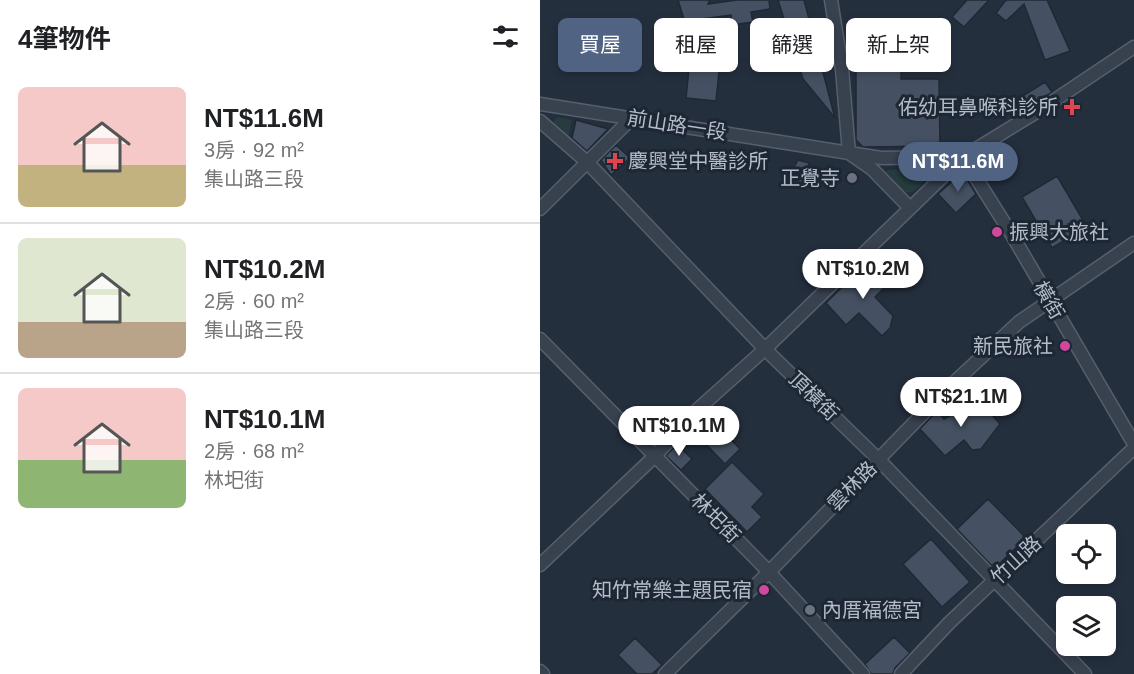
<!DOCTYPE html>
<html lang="zh-TW">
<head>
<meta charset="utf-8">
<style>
  body { margin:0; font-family:Arial,"Noto Sans TC",sans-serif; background:#f2f2f2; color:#202124; height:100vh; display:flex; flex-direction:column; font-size:22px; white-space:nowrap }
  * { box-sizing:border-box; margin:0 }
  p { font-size:20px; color:#757577 }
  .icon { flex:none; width:33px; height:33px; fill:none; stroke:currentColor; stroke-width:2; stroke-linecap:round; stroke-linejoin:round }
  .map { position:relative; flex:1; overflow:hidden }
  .details { display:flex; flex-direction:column; background:#fff; width:540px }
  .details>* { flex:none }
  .hud { position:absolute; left:18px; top:18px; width:486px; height:54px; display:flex; gap:12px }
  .buttons { position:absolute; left:516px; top:524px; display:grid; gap:12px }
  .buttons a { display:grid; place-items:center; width:60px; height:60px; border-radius:9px; background:#fff; box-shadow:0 3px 9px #0003; font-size:30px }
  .price { position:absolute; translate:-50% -51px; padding:0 14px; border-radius:21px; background:#fff; color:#222; font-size:20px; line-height:39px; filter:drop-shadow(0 2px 3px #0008) }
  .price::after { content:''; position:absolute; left:50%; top:36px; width:18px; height:14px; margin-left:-9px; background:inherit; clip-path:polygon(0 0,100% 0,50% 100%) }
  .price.current { background:#506383; color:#fff }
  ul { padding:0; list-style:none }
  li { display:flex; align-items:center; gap:18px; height:150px; padding:0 18px }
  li+li { border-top:2px solid #e0e0e0 }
  li span { display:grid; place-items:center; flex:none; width:168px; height:120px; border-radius:9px; color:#555 }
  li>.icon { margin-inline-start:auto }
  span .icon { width:72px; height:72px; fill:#fffc; stroke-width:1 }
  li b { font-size:26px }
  h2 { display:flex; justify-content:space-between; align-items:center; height:72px; padding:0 18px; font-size:26px }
  .tag { padding:0 21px; border-radius:9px; background:#fff; box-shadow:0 3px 9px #0003; font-size:21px; line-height:54px }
  .tag.current { background:#506383; color:#fff }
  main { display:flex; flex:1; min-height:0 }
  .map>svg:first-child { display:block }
  .green { fill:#263c3f }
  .building { fill:#455162; stroke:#1f2835; stroke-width:1.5 }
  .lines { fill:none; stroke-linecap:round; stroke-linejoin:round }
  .minor-casing { stroke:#565f6c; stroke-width:15 }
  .minor { stroke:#38414e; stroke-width:12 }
  .health-dot { fill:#e0444e; stroke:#1d2633; stroke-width:2 }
  .worship-dot { fill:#6b7280; stroke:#1d2633; stroke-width:2 }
  .hotel-dot { fill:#d1479c; stroke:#1d2633; stroke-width:2 }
  .labels { text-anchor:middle; stroke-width:6; stroke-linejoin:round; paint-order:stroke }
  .poi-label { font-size:20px; fill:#b4bcc9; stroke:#1d2633; text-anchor:end }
  .street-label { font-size:20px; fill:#b4bcc9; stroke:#1d2633 }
</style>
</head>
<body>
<main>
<section class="details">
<h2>4筆物件<svg class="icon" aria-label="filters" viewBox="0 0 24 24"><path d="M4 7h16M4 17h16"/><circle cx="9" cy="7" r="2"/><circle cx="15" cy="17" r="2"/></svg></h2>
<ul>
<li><span style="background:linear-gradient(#f6c9c9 65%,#c2b280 0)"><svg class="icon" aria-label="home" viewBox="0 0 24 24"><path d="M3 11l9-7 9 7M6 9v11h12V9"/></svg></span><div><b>NT$11.6M</b><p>3房 · 92 m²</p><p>集山路三段</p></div></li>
<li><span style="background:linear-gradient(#dfe7d0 70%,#b9a48a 0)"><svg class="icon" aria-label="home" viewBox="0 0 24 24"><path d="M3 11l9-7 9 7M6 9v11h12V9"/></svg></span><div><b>NT$10.2M</b><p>2房 · 60 m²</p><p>集山路三段</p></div></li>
<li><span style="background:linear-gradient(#f6c9c9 60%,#8fb573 0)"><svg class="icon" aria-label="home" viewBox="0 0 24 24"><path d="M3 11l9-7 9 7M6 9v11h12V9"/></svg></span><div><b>NT$10.1M</b><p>2房 · 68 m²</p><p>林圯街</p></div></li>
</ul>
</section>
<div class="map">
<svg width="594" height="674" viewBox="0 0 594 674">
  <rect width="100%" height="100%" fill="#242f3e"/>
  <path class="green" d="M 18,117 L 32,120 L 28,139 L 14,126 L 14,121 Z
    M 384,169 L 387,171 L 388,175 C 370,202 364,195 346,174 L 346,171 L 349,170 Z"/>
  <path class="building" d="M 138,0 L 170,0 L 168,4 L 197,0 L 229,0 L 230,9 L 211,12 L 213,22 L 192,25 L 191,15 L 162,19 L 158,30 L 148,32 Z
    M 238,0 L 264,0 L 295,118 L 263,79 Z
    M 427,0 L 449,0 L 424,27 L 412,17 Z
    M 466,0 L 507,0 L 530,51 L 505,60 L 484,4 L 466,21 L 456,13 Z
    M 152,39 L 182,42 L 176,101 L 146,98 Z
    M 316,69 L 361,69 L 361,79 L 399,79 L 400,146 L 323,147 L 316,140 Z
    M 505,82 L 512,92 L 488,108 L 481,97 Z
    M 36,120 L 68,129 L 47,151 L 32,138 Z
    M 76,145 L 90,158 L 71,175 L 61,160 Z
    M 451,152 L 457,160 L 442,171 L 438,162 Z
    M 258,160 L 269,163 L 263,189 L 244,185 Z
    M 418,176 L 425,176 L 436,194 L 416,213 L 398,194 Z
    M 517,176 L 547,227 L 512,248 L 482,197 Z
    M 326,263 L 348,284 L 335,297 L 353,316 L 350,328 L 342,336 L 319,313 L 306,325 L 286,303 Z
    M 439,400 L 460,424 L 441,449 L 432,450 L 424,440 L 405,456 L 380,429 L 397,411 L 404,419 Z
    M 165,413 L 200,449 L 185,464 L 151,429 Z
    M 137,444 L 152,459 L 141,470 L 126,456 Z
    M 192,462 L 224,494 L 212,507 L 222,517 L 207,532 L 165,489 Z
    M 448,499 L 486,538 L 458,565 L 451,565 L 417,529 Z
    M 391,539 L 430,582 L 402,607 L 363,564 Z
    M 354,637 L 370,653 L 355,668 L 353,674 L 331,674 L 325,664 Z
    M 95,638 L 122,665 L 112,674 L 97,674 L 78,655 Z"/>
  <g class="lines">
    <defs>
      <path id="minor" d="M 291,0 L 302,69 L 309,153 L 332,169 L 370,208
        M 0,104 L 341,158 L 423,157 L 472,235 L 594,444
        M 0,121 L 47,162 L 225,349 L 338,459 L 545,674
        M 0,209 L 92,118
        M 0,339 L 229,572 L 323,674
        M 0,565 L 115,456 L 157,410 L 225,349 L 423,157 L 503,108 L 594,47
        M 0,671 L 3,674
        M 125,674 L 229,572 L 405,391 L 479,322 L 594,243
        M 361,674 L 409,623 L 594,448"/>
    </defs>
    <use href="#minor" class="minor-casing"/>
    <use href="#minor" class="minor"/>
  </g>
  <g class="health-dot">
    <path d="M529 98h6v6h6v6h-6v6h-6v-6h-6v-6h6z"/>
    <path d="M72 152h6v6h6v6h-6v6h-6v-6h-6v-6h6z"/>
  </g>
  <g class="worship-dot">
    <circle cx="312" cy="178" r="6"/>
    <circle cx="270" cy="610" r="6"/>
  </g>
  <g class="hotel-dot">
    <circle cx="457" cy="232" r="6"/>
    <circle cx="525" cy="346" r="6"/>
    <circle cx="224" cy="590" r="6"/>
  </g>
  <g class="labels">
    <g class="poi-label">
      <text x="518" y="114">佑幼耳鼻喉科診所</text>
      <text x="88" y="168" text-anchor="start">慶興堂中醫診所</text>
      <text x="300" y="185">正覺寺</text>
      <text x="469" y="239" text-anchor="start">振興大旅社</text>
      <text x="513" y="353">新民旅社</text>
      <text x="212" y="597">知竹常樂主題民宿</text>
      <text x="282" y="617" text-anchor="start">內厝福德宮</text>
    </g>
    <g class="street-label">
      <text transform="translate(137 125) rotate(9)" y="7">前山路一段</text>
      <text transform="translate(509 300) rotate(60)" y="7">橫街</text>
      <text transform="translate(274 396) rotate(44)" y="7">頂橫街</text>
      <text transform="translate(312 486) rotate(-46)" y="7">雲林路</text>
      <text transform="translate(176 518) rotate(45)" y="7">林圯街</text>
      <text transform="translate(476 560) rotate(-43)" y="7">竹山路</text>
    </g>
  </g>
</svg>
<div class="buttons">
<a><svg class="icon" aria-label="locate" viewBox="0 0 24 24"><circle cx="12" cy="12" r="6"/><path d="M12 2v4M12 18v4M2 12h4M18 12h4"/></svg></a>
<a><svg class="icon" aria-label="layers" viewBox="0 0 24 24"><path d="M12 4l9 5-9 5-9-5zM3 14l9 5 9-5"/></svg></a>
</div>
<b class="price current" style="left:418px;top:193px">NT$11.6M</b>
<b class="price" style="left:323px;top:300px">NT$10.2M</b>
<b class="price" style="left:421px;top:428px">NT$21.1M</b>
<b class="price" style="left:139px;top:457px">NT$10.1M</b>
<div class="hud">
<a class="tag current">買屋</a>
<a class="tag">租屋</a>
<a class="tag">篩選</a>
<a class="tag">新上架</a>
</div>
</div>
</main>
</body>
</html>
